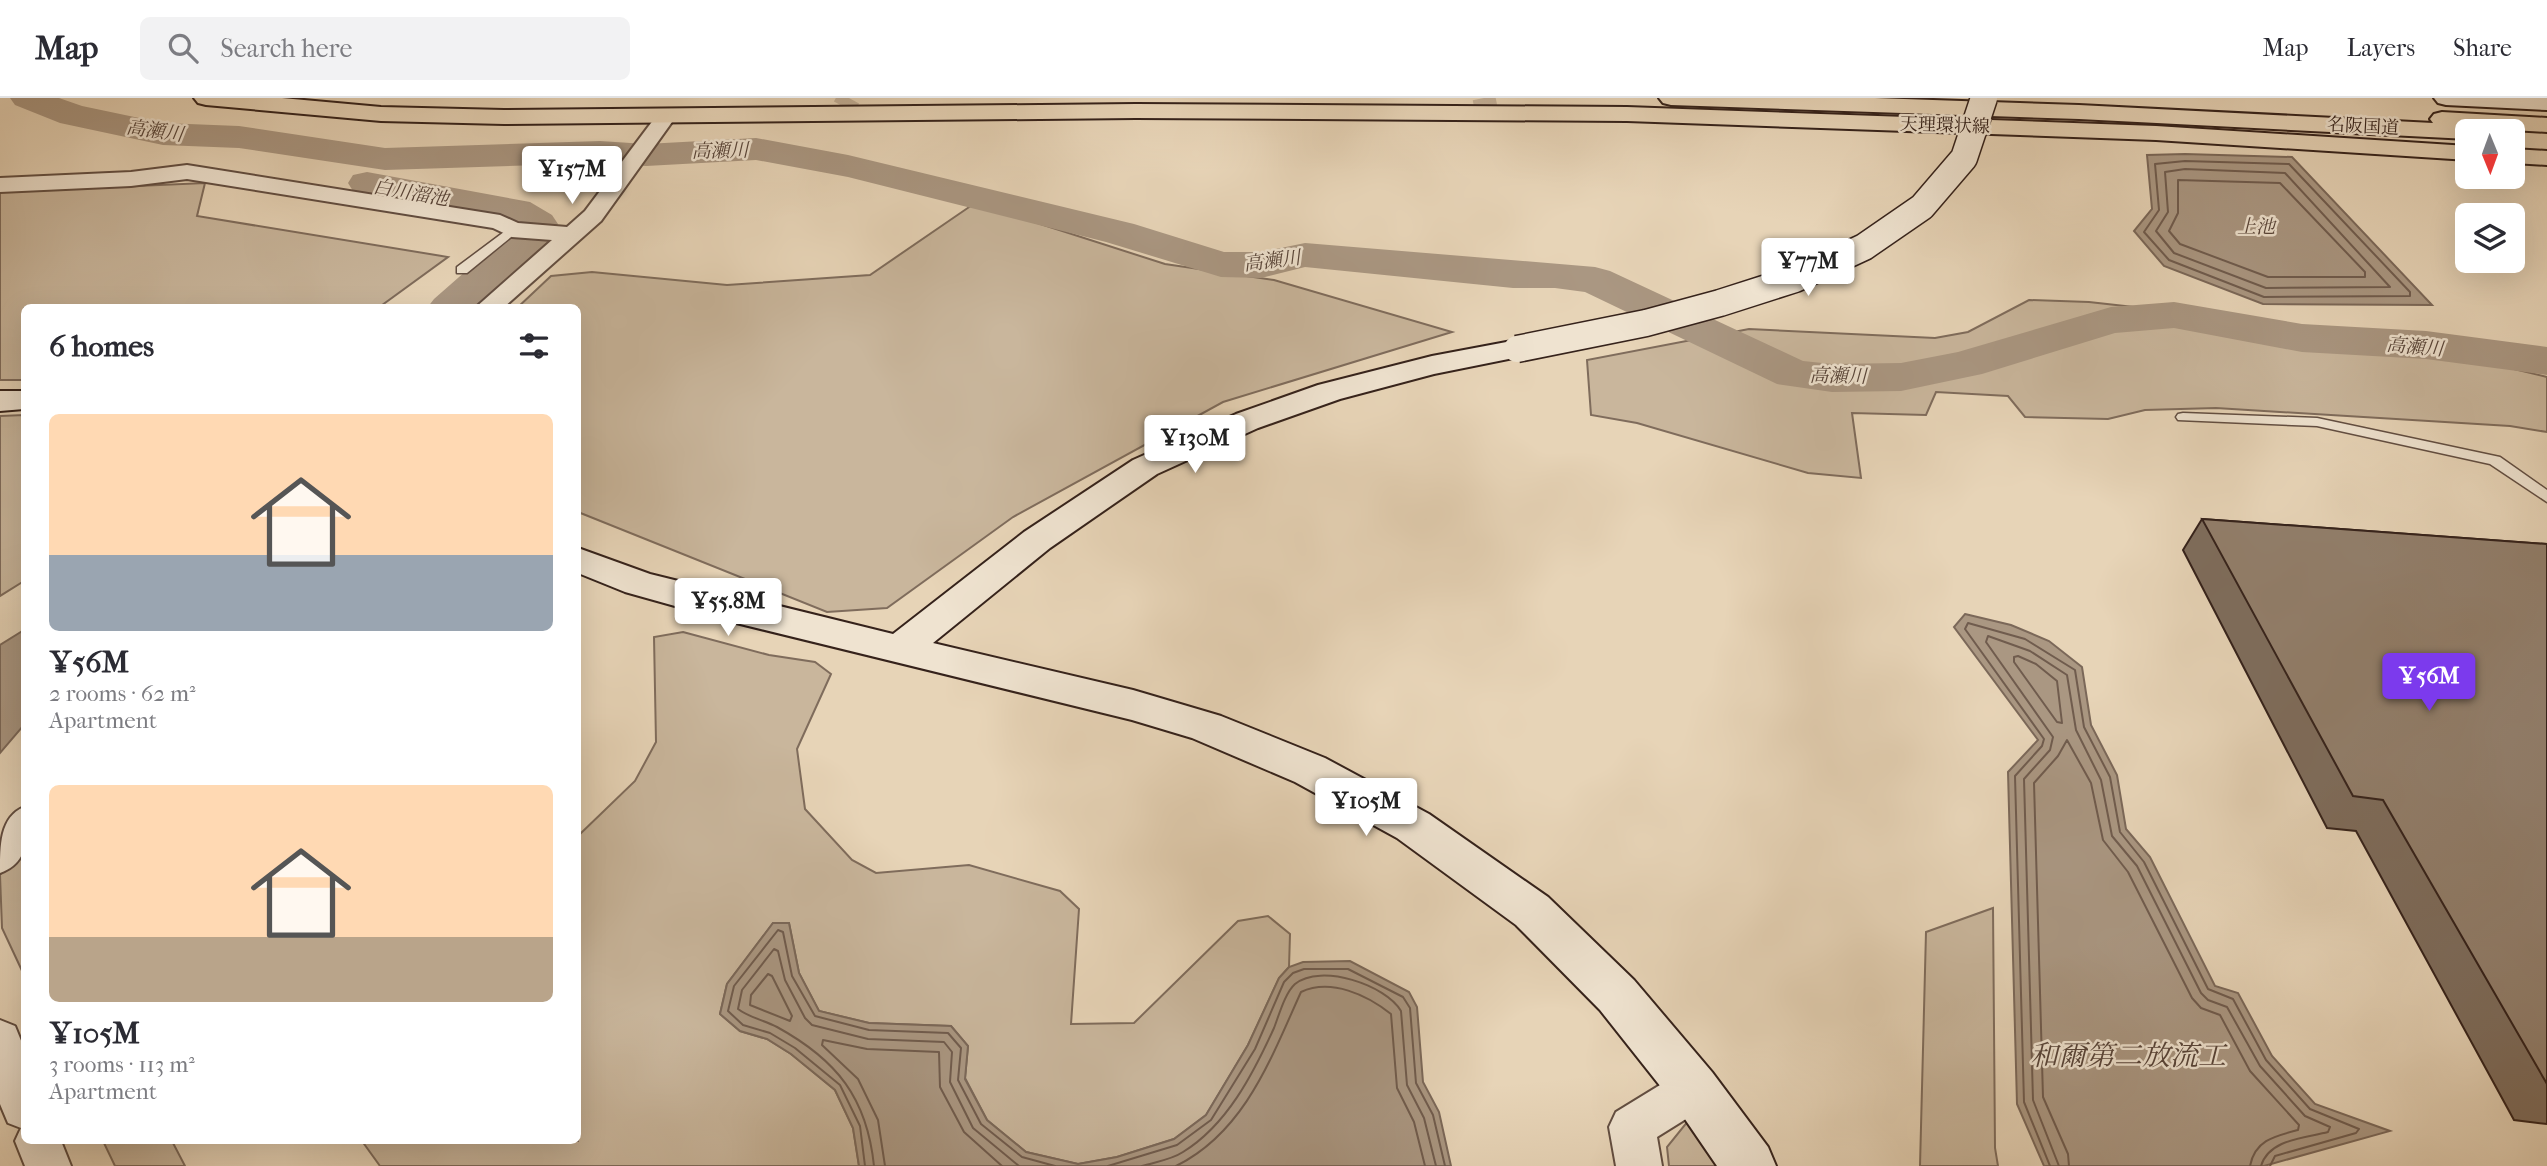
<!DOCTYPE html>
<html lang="en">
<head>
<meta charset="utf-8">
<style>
  body { margin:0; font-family:"IM FELL French Canon","Noto Serif JP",serif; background:#f2f2f3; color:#2b2b33; height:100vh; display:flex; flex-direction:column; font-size:26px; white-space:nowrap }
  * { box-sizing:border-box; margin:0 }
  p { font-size:23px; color:#7c7c81 }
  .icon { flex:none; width:38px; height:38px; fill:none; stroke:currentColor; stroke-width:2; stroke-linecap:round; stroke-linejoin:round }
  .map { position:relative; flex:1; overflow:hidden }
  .sheet { position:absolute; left:21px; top:206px; width:560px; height:840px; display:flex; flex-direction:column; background:#fff; border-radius:10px; box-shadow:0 7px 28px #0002 }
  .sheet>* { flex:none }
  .needle { width:46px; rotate:179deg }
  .buttons { position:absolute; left:2455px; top:21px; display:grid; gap:14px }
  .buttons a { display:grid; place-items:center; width:70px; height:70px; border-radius:10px; background:#fff; box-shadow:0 7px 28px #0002; font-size:35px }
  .price { position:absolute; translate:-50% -60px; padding:0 16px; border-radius:7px; background:#fff; color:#222; font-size:23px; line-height:46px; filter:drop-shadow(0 2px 4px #0008) }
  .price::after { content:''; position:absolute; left:50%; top:42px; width:21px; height:16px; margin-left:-10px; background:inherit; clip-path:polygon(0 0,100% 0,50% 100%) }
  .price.current { background:#7c3aed; color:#fff }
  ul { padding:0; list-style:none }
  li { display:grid; align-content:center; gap:14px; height:371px; padding:0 28px }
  li span { display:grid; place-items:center; height:217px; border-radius:10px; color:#555 }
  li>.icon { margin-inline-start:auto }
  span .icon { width:126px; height:126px; fill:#fffc; stroke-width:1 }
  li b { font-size:30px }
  h2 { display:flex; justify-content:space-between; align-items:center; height:84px; padding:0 28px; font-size:30px }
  header { display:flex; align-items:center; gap:42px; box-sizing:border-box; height:98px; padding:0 35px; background:#fff; border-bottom:2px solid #e1e1e2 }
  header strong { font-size:33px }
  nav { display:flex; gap:38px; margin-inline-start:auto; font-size:24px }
  .search { width:490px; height:63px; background:#f2f2f3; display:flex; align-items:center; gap:18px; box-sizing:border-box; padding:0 24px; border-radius:10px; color:#7c7c81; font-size:26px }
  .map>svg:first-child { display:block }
  .green { fill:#c9b69c; stroke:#7f6c5c; stroke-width:2 }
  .water { fill:#aa9782; stroke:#7b6859; stroke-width:2 }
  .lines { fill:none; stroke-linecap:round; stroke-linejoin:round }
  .shore { stroke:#705c4e; stroke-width:2 }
  .river { fill:#aa9782; fill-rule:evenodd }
  .street-tunnel { stroke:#c3b098; stroke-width:23; stroke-dasharray:23 11; stroke-linecap:butt }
  .lane-casing { stroke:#624e42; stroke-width:3 }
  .street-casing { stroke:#624e42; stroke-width:4 }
  .secondary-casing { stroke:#35221b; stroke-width:4 }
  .primary-casing { stroke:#35221b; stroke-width:4 }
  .highway-casing { stroke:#35221b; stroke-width:4 }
  .lane { fill:#efe3d0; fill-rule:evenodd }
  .street { fill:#efe3d0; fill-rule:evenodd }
  .secondary { fill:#efe3d0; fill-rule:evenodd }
  .primary { fill:#e7d4b7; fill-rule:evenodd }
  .highway { fill:#e7d4b7; fill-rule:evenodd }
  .secondary-bridge-casing { stroke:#35221b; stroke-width:29; stroke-linecap:butt }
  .secondary-bridge { stroke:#efe3d0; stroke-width:26 }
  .wall { fill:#7e6d5d; stroke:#35221b; stroke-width:2 }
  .building { fill:#927f6c; stroke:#35221b; stroke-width:2 }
  .labels { text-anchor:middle; stroke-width:5; stroke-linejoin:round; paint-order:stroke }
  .far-street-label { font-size:18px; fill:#35221b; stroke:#efe3d0 }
  .far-water-label { font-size:19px; font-style:italic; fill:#58453a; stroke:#efe3d0 }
  .near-water-label { font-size:28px; font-style:italic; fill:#58453a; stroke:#efe3d0 }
</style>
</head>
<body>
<header>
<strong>Map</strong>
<div class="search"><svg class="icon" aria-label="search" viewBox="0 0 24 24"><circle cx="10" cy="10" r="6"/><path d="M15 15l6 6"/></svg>Search here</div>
<nav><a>Map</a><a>Layers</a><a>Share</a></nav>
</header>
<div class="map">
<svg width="2547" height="1068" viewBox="0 0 2547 1068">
  <rect width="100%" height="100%" fill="#e7d4b7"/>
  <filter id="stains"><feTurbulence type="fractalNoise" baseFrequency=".00286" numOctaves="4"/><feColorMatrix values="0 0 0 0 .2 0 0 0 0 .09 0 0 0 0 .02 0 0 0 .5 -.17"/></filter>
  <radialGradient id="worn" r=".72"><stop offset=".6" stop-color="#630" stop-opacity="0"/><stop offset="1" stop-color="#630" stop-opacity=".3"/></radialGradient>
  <path class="green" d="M 205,85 L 197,118 L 448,159 L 378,210 L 24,210 L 24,282 L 0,282 L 0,94 Z
    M 975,105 L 1165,166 L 1274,182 L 1452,234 L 1223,304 L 1013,419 L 887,510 L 827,514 L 578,414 L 578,210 L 517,210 L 551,178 L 592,174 L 727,187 L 870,177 Z
    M 2029,202 L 2089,204 L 2161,212 L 2286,238 L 2435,252 L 2547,279 L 2547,334 L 2510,328 L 2216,310 L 2145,312 L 2108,321 L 2025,319 L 2008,298 L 1936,294 L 1926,317 L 1852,315 L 1861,380 L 1808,375 L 1637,325 L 1591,317 L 1587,262 L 1749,231 L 1935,240 L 1968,234 Z
    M 24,317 L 24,483 L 0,498 L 0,318 Z
    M 683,534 L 769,557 L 815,564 L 831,576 L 797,651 L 805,711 L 852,762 L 876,775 L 969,767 L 1060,793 L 1079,811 L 1071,926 L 1134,925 L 1238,823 L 1268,818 L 1290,836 L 1289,869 L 1279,880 L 1248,947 L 1206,1017 L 1174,1041 L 1117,1059 L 1078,1066 L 1026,1054 L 987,1022 L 965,980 L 968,948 L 951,928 L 869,925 L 819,913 L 799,875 L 789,825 L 773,825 L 727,886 L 720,916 L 740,933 L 767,941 L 791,956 L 835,992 L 853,1030 L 859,1068 L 380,1068 L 362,1043 L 578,1043 L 578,738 L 635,683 L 656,644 L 654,539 Z
    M 24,742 L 24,877 L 2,830 L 0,777 Z
    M 1993,810 L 1995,1050 L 1998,1068 L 1920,1068 L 1926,834 Z
    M 1692,1018 L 1720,1068 L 1669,1068 L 1667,1049 Z
    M 103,1043 L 172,1043 L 185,1068 L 115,1068 Z"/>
  <path class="water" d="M 2185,56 L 2292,59 L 2432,207 L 2263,206 L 2164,168 L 2134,133 L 2152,111 L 2147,57 Z
    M 1965,516 L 2011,527 L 2049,543 L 2082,569 L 2091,627 L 2117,677 L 2126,731 L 2150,759 L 2215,888 L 2238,895 L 2272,958 L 2315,1006 L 2390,1033 L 2264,1068 L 2044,1068 L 2017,1006 L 2008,674 L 2038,642 L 1954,529 Z
    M 24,532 L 24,627 L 0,655 L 0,547 Z
    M 773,825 L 789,825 L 799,875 L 819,913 L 869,925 L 951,928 L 968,948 L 965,981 L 987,1022 L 1026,1054 L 1078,1066 L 1117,1059 L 1174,1041 L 1206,1017 L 1248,947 L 1279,880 L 1289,869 L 1303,864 L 1350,863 L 1409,894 L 1417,909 L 1423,984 L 1439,1014 L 1451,1068 L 859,1068 L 853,1030 L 835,992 L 791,956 L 767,941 L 740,933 L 720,916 L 727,886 Z"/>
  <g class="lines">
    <path class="shore" d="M 2185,63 L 2289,66 L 2410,194 L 2410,198 L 2264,199 L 2169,162 L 2144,134 L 2159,112 L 2155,66 Z
      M 2185,71 L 2285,75 L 2390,189 L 2266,190 L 2174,155 L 2156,133 L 2168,114 L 2165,74 Z
      M 2178,82 L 2280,85 L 2365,174 L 2365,179 L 2268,179 L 2180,146 L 2169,133 L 2178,115 Z
      M 2018,558 L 2036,566 L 2057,583 L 2062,625 L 2057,624 L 2014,564 L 2014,559 Z
      M 768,876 L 772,878 L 792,918 L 790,923 L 750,907 L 751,897 Z
      M 865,1068 L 860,1028 L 840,987 L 795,950 L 770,935 L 743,927 L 728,913 L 734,888 L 778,832 L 783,834 L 792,878 L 815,918 L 869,932 L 948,935 L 961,950 L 958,982 L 981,1026 L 1022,1059 L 1055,1068
      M 874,1068 C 867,1000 837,962 777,929 C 764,922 750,920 738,911 L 742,892 L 774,851 L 778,853 L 785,882 L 805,920 L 812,927 L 868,941 L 944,944 L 952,954 L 950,984 L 973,1030 L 1019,1068
      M 885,1068 L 878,1022 L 858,981 L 822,947 L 823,942 L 867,951 L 939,954 L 940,989 L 964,1034 L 1002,1068
      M 1108,1068 L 1177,1047 L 1211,1022 L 1255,951 L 1284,884 L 1293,875 L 1304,871 L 1348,871 L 1403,899 L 1410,910 L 1416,985 L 1433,1017 L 1445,1068
      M 1142,1068 C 1155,1064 1171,1062 1183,1054 C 1227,1027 1253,976 1274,930 C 1279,917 1285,895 1295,886 C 1321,865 1386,887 1401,913 L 1407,987 L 1424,1020 L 1436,1068
      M 1176,1068 C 1245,1034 1271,960 1301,894 C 1331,880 1367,897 1391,916 L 1397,990 L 1414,1024 L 1425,1068
      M 2050,1068 L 2024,1004 L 2015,678 L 2042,648 L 2044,641 L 1965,531 L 1968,525 L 2025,541 L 2075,572 L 2084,629 L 2110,679 L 2120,734 L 2144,764 L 2208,891 L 2233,901 L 2266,962 L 2310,1011 L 2359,1031 L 2356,1035 L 2275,1058 L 2270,1068
      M 2059,1068 L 2033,1002 L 2024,681 L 2050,652 L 2053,639 L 1986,544 L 1988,538 L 2030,553 L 2067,577 L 2076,632 L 2101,682 L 2112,738 L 2137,768 L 2201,895 L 2208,902 L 2227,909 L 2260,968 L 2305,1018 L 2330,1029 L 2328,1034 C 2305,1040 2269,1041 2261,1068
      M 2069,1068 L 2068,1056 L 2043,999 L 2034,685 L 2058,658 L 2067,642 L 2091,685 L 2103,742 L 2128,774 L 2192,900 L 2201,910 L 2220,917 L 2250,973 L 2299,1027 L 2298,1032 C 2275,1038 2255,1042 2250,1068"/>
    <path class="river" d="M 10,0 L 59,0 L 82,8 L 163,25 L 239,28 L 385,50 L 600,43 L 646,46 L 756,40 L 848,57 L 1134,126 L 1224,154 L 1261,154 L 1305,145 L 1595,169 L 1610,173 L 1803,263 L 1832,266 L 1901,265 L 1958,254 L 2111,209 L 2174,204 L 2302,226 L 2426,233 L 2547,249 L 2547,277 L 2426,261 L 2302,254 L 2174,230 L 2115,235 L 1982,276 L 1901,293 L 1832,294 L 1777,286 L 1585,194 L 1555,190 L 1513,190 L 1305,169 L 1261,180 L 1221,179 L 1106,144 L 848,79 L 756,62 L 646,68 L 600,65 L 385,72 L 239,50 L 163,47 L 60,25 L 15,7 Z
      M 367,74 L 530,104 L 552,117 L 558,126 L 543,151 L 475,210 L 427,210 L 434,201 L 516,129 L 504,122 L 353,93 L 348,85 L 353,77 Z"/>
    <path class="street-tunnel" d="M 1484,0 L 1487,15
      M 844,9 L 849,0"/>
    <defs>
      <path id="lane" d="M 512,128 L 516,129 L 516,135 L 467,175 L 457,175 L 457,169 Z
        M 2183,315 L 2317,320 L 2500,359 L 2547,392 L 2547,404 L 2490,366 L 2317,328 L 2178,322 L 2176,319 L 2178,316 Z"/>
      <path id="street" d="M 667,11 L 674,13 L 677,17 L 601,123 L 503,210 L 475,210 L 552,142 L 512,139 L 493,130 L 187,81 L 131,88 L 0,94 L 0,80 L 131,74 L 187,67 L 500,117 L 518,125 L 567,129 L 585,113 L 660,13 Z
        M 24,709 C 27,736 31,764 0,775 C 0,747 0,719 24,709 Z
        M 0,922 L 15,928 L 24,950 L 24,1043 L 61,1043 L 71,1068 L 25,1068 L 15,1043 L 21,1030 L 8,1025 L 0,1006 Z
        M 1694,970 L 1710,976 L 1716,991 L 1710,1006 L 1657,1039 L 1662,1068 L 1616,1068 L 1609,1029 L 1616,1014 L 1678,976 Z"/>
      <path id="secondary" d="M 2434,0 L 2547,0 L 2547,12 L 2446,7 L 2438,5 Z
        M 1517,242 L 1528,245 L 1532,251 L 1528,257 L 1434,276 L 1340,301 L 1258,330 L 1157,376 L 1050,450 L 933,545 L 1133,592 L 1221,618 L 1325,660 L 1429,716 L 1548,799 L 1634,882 L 1712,974 L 1768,1049 L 1776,1068 L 1717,1068 L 1676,1008 L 1600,912 L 1516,827 L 1397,740 L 1295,684 L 1192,640 L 1132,622 L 732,524 L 625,494 L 578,475 L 578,450 L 650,476 L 893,536 L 1024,434 L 1133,362 L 1236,316 L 1318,287 L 1432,258 Z
        M 0,293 L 24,293 L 24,311 L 0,313 Z"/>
      <path id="primary" d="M 194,0 L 282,0 L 381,9 L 504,12 L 1136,6 L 1627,9 L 2156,28 L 2468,48 L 2468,62 L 2156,42 L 1627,23 L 1136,20 L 504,26 L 381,23 L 206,7 L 198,5 Z
        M 2513,51 L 2547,53 L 2547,67 L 2513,65 Z"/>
      <path id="highway" d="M 1659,0 L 1875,0 L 2079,7 L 2433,25 L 2430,21 L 2434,16 L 2442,14 L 2547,20 L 2547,34 L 2477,30 L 2480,33 L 2468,33 L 2468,41 L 2079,21 L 1671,7 L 1663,5 Z"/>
    </defs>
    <use href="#lane" class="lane-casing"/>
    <use href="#street" class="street-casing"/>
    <use href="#secondary" class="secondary-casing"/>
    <use href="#primary" class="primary-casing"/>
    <use href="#highway" class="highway-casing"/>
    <use href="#lane" class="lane"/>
    <use href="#street" class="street"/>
    <use href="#secondary" class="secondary"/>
    <use href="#primary" class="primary"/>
    <use href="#highway" class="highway"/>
    <defs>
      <path id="secondary-bridge" d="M 1517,251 L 1646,225 L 1720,205 L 1795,181 L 1864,149 L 1922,109 L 1964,60 L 1984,0"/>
    </defs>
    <use href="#secondary-bridge" class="secondary-bridge-casing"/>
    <use href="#secondary-bridge" class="secondary-bridge"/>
  </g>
  <path class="wall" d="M 2202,421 L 2547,446 L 2547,1026 L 2514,1022 L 2356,733 L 2327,730 L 2183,452 Z"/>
  <path class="building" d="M 2202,421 L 2547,446 L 2547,986 L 2383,702 L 2353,698 Z"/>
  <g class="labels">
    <g class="far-street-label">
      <text transform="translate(1945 27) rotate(2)" y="6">天理環状線</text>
      <text transform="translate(2363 28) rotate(3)" y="6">名阪国道</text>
    </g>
    <g class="far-water-label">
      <text transform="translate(155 32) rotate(8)" y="7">高瀬川</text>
      <text transform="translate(720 52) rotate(-1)" y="7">高瀬川</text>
      <text transform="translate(411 94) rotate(10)" y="7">白川溜池</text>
      <text x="2256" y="135">上池</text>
      <text transform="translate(1272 162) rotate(-7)" y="7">高瀬川</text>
      <text transform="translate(2415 248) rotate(5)" y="7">高瀬川</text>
      <text transform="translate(1838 277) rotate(1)" y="7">高瀬川</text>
    </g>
    <g class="near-water-label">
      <text x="2128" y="967">和爾第二放流工</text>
    </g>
  </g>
  <rect width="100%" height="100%" filter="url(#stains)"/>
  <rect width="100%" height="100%" fill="url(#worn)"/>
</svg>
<div class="buttons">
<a><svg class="needle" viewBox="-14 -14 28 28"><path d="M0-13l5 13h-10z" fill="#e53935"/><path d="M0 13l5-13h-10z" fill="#7c7c81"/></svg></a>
<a><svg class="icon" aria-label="layers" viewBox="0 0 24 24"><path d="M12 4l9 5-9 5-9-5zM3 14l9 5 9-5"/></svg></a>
</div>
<b class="price" style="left:572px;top:108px">¥157M</b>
<b class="price" style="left:1808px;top:200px">¥77M</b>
<b class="price" style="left:1195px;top:377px">¥130M</b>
<b class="price" style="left:728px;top:540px">¥55.8M</b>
<b class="price current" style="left:2429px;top:615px">¥56M</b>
<b class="price" style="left:1366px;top:740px">¥105M</b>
<section class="sheet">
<h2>6 homes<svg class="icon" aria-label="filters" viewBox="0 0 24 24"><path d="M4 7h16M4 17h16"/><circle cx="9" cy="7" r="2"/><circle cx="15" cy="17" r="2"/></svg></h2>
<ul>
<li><span style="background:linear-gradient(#ffd9b3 65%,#9aa5b1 0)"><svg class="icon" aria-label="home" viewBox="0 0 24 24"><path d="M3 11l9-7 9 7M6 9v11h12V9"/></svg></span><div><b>¥56M</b><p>2 rooms · 62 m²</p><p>Apartment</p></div></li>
<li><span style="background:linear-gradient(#ffd9b3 70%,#b9a48a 0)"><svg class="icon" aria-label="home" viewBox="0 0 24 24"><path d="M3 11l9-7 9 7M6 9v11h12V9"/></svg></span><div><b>¥105M</b><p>3 rooms · 113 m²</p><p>Apartment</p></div></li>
</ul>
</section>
</div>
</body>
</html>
